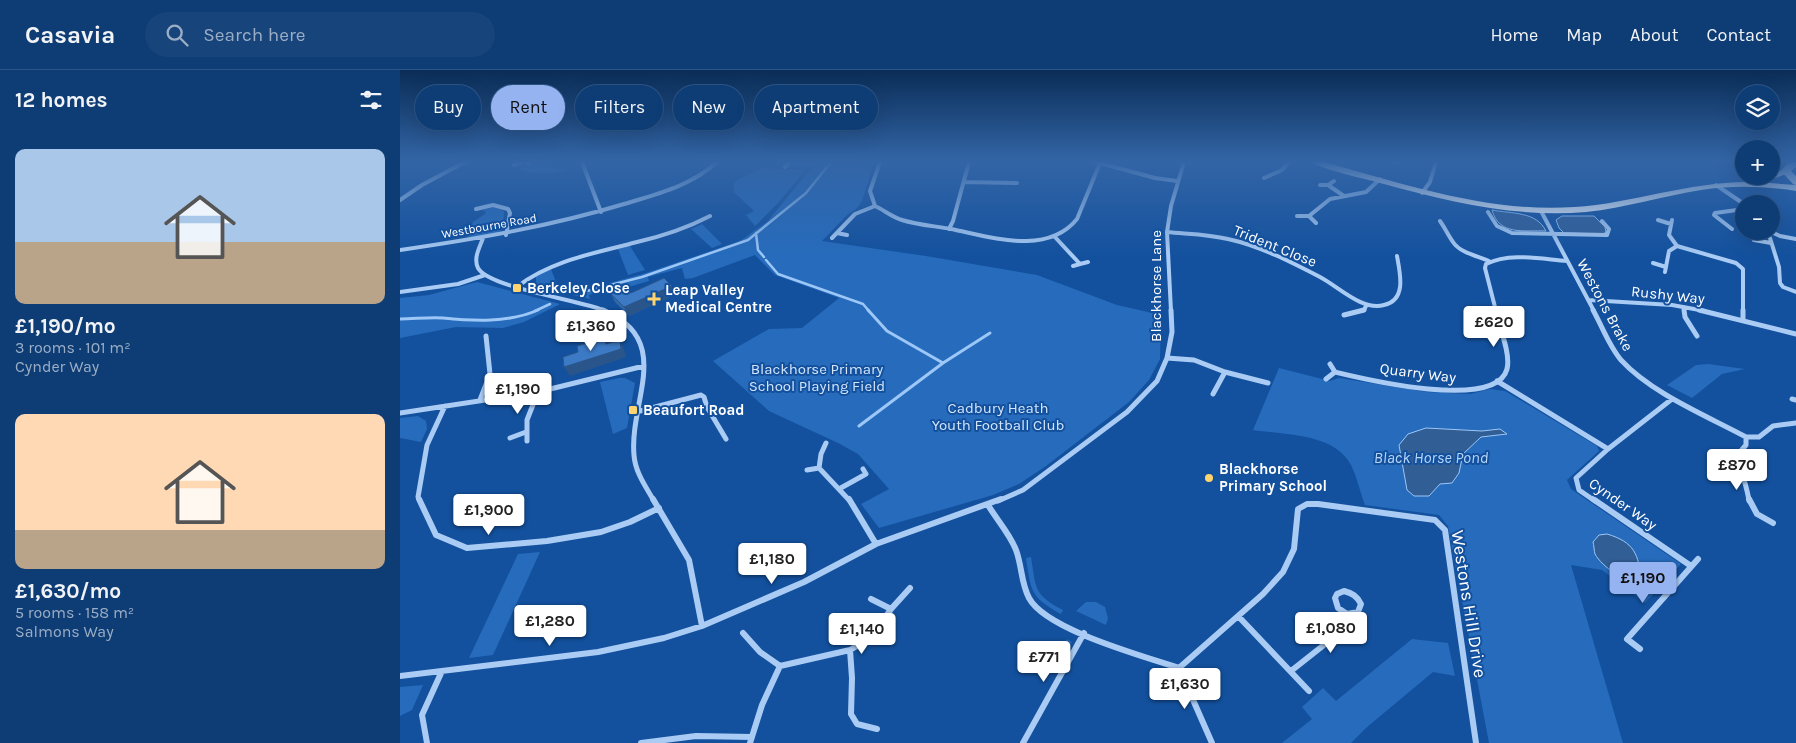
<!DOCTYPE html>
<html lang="en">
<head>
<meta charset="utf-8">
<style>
  body { margin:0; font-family:Karla,sans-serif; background:#17447b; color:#f1f3f6; height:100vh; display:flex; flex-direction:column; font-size:19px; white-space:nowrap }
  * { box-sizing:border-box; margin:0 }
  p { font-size:16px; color:#9baec5 }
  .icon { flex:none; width:28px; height:28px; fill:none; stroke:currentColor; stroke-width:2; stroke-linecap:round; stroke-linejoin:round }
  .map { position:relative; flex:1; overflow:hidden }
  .sheet { display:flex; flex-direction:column; background:#0e3d76; width:400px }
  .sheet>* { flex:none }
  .guide { position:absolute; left:15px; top:15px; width:475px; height:45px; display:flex; gap:10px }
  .buttons { position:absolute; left:1335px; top:15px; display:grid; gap:10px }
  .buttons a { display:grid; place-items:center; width:45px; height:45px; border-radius:50%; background:#0e3d76; box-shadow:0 5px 20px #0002,0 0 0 1px #2e5688; font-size:25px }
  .price { position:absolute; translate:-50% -42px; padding:0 11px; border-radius:5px; background:#fff; color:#222; font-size:16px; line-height:32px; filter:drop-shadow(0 1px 2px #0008) }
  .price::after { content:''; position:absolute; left:50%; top:30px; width:15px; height:11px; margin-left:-8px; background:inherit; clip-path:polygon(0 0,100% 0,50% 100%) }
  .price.on { background:#95b2f1; color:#111 }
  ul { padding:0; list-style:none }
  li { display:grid; align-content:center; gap:10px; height:265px; padding:0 15px }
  li span { display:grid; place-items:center; height:155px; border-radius:10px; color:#555 }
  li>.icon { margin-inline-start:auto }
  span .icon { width:90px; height:90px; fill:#fffc; stroke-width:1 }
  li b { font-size:21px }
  h2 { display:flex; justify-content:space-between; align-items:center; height:60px; padding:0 15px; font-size:21px }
  .chip { padding:0 18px; border-radius:22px; background:#0e3d76; box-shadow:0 5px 20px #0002,0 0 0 1px #2e5688; font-size:18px; line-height:45px }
  .chip.on { background:#95b2f1; color:#111 }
  header { display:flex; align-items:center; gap:30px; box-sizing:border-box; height:70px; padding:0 25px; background:#0e3d76; border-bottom:1px solid #2e5688 }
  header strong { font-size:24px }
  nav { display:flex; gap:28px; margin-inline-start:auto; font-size:18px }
  .search { width:350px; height:45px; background:#17447b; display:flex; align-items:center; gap:12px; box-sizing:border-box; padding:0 18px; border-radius:28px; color:#9baec5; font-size:19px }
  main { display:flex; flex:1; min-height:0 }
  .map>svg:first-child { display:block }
  .green { fill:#266bbc }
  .water { fill:#325e96; stroke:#9cc7f7 }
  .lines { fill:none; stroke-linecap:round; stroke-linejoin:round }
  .stream-far1 { stroke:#9cc7f7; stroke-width:2.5 }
  .stream { stroke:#9cc7f7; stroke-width:3 }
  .minor-far2 { stroke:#aaccf4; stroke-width:4 }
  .minor-far1 { stroke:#aaccf4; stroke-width:5 }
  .minor { stroke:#aaccf4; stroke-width:6 }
  .primary { fill:#f7faff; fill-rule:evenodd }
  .trunk { fill:#fbfcff; fill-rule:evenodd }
  .wall { fill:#3469a9 }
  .shaded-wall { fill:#2a558a }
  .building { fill:#3c7ac5; stroke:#2a558a }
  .poi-dot { fill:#ffd36d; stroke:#13519e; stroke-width:2 }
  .labels { text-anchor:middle; stroke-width:4; stroke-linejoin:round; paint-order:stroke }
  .far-street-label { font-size:12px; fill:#fff; stroke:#13519e }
  .street-label { font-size:15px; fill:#fff; stroke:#13519e }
  .poi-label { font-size:15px; font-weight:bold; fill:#fff; stroke:#13519e; text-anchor:start }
  .park-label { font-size:15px; fill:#d3e6fd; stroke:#13519e }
  .water-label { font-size:16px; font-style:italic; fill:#b7d6fa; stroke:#13519e }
  .near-street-label { font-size:18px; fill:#fff; stroke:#13519e }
</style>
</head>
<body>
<header>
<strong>Casavia</strong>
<div class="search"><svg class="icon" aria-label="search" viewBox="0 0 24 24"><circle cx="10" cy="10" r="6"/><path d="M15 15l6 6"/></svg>Search here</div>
<nav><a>Home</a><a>Map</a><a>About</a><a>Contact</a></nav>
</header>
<main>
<section class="sheet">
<h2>12 homes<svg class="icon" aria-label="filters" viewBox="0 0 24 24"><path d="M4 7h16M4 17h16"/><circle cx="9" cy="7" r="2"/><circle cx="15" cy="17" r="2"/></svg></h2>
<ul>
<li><span style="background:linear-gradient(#a9c7e8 60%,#b9a48a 0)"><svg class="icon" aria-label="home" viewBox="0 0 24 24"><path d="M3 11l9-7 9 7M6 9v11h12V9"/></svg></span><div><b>£1,190/mo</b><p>3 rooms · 101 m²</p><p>Cynder Way</p></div></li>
<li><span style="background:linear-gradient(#ffd9b3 75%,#b9a48a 0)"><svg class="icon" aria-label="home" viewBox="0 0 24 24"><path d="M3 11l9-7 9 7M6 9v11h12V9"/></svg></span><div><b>£1,630/mo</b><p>5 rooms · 158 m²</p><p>Salmons Way</p></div></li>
</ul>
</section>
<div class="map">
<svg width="1396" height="673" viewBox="0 0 1396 673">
  <rect width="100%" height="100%" fill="#13519e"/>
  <path class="green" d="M 399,92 L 474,92 L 462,131 L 456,139 L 447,145 L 422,171 L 526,186 L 637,205 L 717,235 L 761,245 L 760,289 L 749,310 L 729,332 L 646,396 L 619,414 L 593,425 L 479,458 L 461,434 L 489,419 L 458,384 L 438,373 L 369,341 L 313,291 L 369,259 L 402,258 L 439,228 L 375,205 L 355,185 L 293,208 L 285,209 L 282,198 L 248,207 L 249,211 L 225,218 L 224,215 L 189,225 L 190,229 L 173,225 L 188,219 L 246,203 L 340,171 L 367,152 L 408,102 L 416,97 L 388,97 L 391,93 Z
    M 129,94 L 167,100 C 150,104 133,106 118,98 Z
    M 362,98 L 405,100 L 379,132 L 355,156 L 346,145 L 354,141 L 334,122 L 334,114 L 337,110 Z
    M 94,137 L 104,141 L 103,159 L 97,163 L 67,168 L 73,152 L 85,144 L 86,142 L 82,140 Z
    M 302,154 L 322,174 L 312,178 L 291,159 Z
    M 230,176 L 245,200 L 228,205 L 218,179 Z
    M 151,199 L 160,222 L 136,216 L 136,206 Z
    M 77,212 L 160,234 L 124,252 L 103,258 L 56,257 L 0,268 L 0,228 L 29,225 Z
    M 1308,294 L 1345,299 L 1322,304 L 1292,328 L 1267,315 L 1296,295 Z
    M 879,298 L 930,311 L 939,308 L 1027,322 L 1070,324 L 1090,319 L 1105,321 L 1197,376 L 1199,381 L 1167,410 L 1171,419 L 1281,494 L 1245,533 L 1202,500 L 1171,495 L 1223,673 L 1089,673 L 1048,456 L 1039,445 L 965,435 C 960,422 957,407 951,395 C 934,363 884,365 853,360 Z
    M 219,308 L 225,308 L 235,313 L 227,358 L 213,364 L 200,312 Z
    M 18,346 L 26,351 L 27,359 L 21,372 L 0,368 L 0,348 Z
    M 140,482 L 93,585 L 69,588 L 118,484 Z
    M 631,487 C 636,517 633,525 663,540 L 661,544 C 630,527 631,521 626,488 Z
    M 686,532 L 696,532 L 705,537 L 708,548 L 706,555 L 676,541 Z
    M 667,569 L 672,572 C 667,582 664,593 658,602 L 650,602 Z
    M 1012,569 L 1048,573 L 1055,606 L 1033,602 L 966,658 L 951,673 L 882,673 L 912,649 L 902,637 L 923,618 L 936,631 Z
    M 23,615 L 12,640 L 0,646 L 0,617 Z"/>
  <path class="water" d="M 1092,140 C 1112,144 1136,141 1146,161 C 1124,160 1099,166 1092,140 Z
    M 1162,146 L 1194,146 L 1205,157 L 1206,162 L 1203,164 L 1164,163 L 1159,158 L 1156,150 Z
    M 1026,358 L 1082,361 L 1100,359 L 1107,364 L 1081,367 L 1063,384 L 1059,403 L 1052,413 L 1040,414 L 1029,426 L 1014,426 L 1007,420 L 999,375 L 1008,364 Z
    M 1207,464 C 1234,472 1239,484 1241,511 C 1227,514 1202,497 1195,484 C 1194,481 1194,475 1193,472 L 1199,465 Z"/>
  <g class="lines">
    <path class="stream-far1" d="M 429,95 L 432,92
      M 356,163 L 358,180 L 364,187
      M 366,190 L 378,204 L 463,234 L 469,241
      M 183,222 L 242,207 L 348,170 L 406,123 L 427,97
      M 135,241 L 150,234"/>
    <path class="stream" d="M 468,240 L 487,261 L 543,293
      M 0,249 C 14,249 29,247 43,248 C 73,251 109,253 138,240
      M 459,356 L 543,293 L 590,263"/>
    <path class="minor-far2" d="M 126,92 L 129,93
      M 182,92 L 201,142
      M 696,92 L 755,108 L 777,111
      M 994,92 L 996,92
      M 114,95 L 123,92
      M 385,97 L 390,92
      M 864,108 L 882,100 L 889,92
      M 564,112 L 617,113
      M 920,115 L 928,115 L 934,111
      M 928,115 L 944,126
      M 1316,115 L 1344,134
      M 1022,123 L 1030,112 L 1036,92
      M 0,130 L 22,115 L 65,92
      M 475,136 L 470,121 L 480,92
      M 76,139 L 93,135 L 108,139 L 110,143 L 106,165
      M 1141,141 L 1194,241
      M 1088,142 L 1097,156 L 1112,163 L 1207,165 L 1209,159 L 1202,151
      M 897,146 L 909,146 L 916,153
      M 909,146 L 930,129 L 966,122 L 980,109
      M 1258,150 L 1271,154
      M 1272,150 L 1269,165 L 1277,176
      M 1040,151 C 1045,158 1048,165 1053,172 C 1060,183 1078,186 1089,191
      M 549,159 L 553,151 L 569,92
      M 1332,159 L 1314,145 L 1315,143 L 1344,139
      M 1369,161 L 1380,166 L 1396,169
      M 767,162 C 787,164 808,164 828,169 C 860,176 891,192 920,207 C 939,217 962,241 984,235 C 1007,230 1000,203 997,186
      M 437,163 L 447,165
      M 654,166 L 680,194 L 688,192
      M 83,168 C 80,177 73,188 78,198 C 89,218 181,230 206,241
      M 432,168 L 455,144 L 475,136 C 484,140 492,147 502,150 C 518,155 535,156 551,159 C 591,167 647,186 677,149 L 700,93
      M 1370,168 L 1379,197 L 1380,213 L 1383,217 L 1396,222
      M 1354,170 L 1371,173
      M 0,180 C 76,169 151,156 224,134 C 257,124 291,116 317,92
      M 1253,193 L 1266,197
      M 673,196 L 680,194
      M 1265,202 L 1269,181 L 1277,176 L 1336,193 L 1343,199 L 1343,241
      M 118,216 C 152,190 196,183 237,172 C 263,166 287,158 310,146
      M 0,222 L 58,214 L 85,205
      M 1189,230 L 1272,235 L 1305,241
      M 1284,237 L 1284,241
      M 771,241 L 767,162 L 771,136 L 784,92
      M 961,241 L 964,240 L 966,236
      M 1096,241 L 1085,198 L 1086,194 C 1110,182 1141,189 1167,191"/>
    <path class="minor-far1" d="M 203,240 C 275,270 229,331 234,385 C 235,402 246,417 254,431
      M 1193,240 C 1202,256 1209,276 1221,290 C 1251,323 1307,346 1346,367 L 1359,367 L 1373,356 L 1396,353
      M 1284,240 L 1285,247 L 1297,266
      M 1299,240 L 1396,264
      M 1343,240 L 1343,250
      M 944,245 L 964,240
      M 767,288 L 794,290 L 825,302 L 868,313
      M 930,294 L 935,302 C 964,309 1096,341 1107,299 C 1111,284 1099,256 1095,240
      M 926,309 L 935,302
      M 1097,311 L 1208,379
      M 813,324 L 825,302
      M 1392,329 L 1396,330
      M 80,330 L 90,304 L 86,266
      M 240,341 L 301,325 L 304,327 L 307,337 L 326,369
      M 0,343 L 138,322 L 244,296
      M 1346,367 L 1346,375 L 1339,383 C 1339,399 1347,415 1349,431
      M 110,368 L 126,362
      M 127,371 L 127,350 L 138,322
      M 426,373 L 421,384 L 419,398 L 450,431
      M 407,400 L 419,398
      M 439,419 L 466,404 L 463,399
      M 20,431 L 18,427 L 27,375 L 45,336
      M 598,431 L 623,420 L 727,342 L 757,311 L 767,288 L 772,262 L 771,240
      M 1195,431 L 1179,420 L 1176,408 L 1208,379 L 1272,329"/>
    <path class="minor" d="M 19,429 L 36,465 L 67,478 L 147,471 L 201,462 L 230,452 L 259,438
      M 253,429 L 289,490 L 302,556
      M 449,429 L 476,474
      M 1193,429 L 1291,496
      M 1349,429 L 1357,444 L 1373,453
      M 588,435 C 597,450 610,464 616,480 C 622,496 621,513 629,528 C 646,560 744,586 779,598 L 863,524 L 883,502 L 894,479 L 898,439 L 907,434 L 918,434 L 1035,450 L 1045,460 L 1076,673
      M 944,521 C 952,523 957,526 961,534 L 958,542 L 947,544 L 938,538 L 935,528 L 937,524 Z
      M 471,529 L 491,539
      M 839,547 L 909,621
      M 343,563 L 360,582 L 380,596 L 362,635 L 350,673
      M 1240,579 L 1227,569 L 1298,489
      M 450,580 L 452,608 L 451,644 L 457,654 L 477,659
      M 380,596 L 450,580 L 472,567 L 491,539 L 510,518
      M 779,598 L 812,673
      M 891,601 L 934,567 L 947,544
      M 0,606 L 198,582 L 264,568 L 302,556 L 404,512 L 476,474 L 601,429
      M 27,673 L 22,645 L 42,601
      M 241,673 L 296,666 L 352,667
      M 623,673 L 684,563"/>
    <path class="primary" d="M 912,92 L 924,92 C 1005,114 1088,143 1174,137 C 1235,133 1293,110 1355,112 L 1351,109 L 1352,107 L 1371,106 L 1371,103 L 1389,99 L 1389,103 L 1370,110 L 1355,112 L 1396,115 L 1396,121 C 1365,116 1333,115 1301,120 C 1263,126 1225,138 1186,142 C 1117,148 1050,132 984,114 C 970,110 920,99 912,92 Z"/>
    <path class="trunk" d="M 1396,92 L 1396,97 L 1391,101 L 1396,106 L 1396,115 L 1393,114 L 1381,101 L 1388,93 Z"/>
  </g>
  <path class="wall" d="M 231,223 L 276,224 L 229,246 L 215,232 L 211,224 Z"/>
  <path class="shaded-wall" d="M 272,216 L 276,224 L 229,246 L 224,237 Z
    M 205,270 L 210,278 L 220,270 L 224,279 L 226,287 L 170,306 L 164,297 L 206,274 Z"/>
  <path class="building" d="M 264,208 L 272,216 L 224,237 L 211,224 L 225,218 L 231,223 Z
    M 197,270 L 197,272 L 205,270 L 206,274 L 220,270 L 221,279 L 164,297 L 163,287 L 178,282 L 177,276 Z"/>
  <linearGradient id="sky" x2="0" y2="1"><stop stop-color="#0a2d57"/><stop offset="0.49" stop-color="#3365a6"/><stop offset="1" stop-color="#3365a6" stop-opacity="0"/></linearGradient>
  <rect width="1396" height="186" fill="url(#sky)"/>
  <g class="poi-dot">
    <rect x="112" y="213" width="10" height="10" rx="2.5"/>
    <path d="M251.5 221.5h5v5h5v5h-5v5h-5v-5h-5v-5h5z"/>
    <rect x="228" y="335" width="10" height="10" rx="2.5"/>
    <circle cx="809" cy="408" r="5"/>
  </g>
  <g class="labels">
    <g class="far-street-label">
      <text transform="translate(89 156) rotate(-10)" y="4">Westbourne Road</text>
    </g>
    <g class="street-label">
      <text transform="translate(875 176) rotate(22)" y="5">Trident Close</text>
      <text transform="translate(756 216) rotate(-90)" y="5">Blackhorse Lane</text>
      <text transform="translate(1268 225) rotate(6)" y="5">Rushy Way</text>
      <text transform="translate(1205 235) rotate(62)" y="5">Westons Brake</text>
      <text transform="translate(1018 303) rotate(7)" y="5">Quarry Way</text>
      <text transform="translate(1223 434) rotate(35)" y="5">Cynder Way</text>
    </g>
    <g class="poi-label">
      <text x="127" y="223">Berkeley Close</text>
      <text x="265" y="225">Leap Valley<tspan x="265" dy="17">Medical Centre</tspan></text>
      <text x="243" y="345">Beaufort Road</text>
      <text x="819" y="404">Blackhorse<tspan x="819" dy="17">Primary School</tspan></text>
    </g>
    <g class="park-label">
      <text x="417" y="304">Blackhorse Primary<tspan x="417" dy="17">School Playing Field</tspan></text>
      <text x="598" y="343">Cadbury Heath<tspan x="598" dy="17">Youth Football Club</tspan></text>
    </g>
    <g class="water-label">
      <text x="1031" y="393">Black Horse Pond</text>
    </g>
    <g class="near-street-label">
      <text transform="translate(1069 534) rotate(81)" y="6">Westons Hill Drive</text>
    </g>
  </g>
</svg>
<div class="buttons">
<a><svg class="icon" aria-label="layers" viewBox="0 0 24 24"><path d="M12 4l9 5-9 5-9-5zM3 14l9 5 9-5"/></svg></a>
<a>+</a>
<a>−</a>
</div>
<b class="price" style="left:1094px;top:278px">£620</b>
<b class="price" style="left:191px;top:282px">£1,360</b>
<b class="price" style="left:118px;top:345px">£1,190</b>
<b class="price" style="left:1337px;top:421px">£870</b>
<b class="price" style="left:89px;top:466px">£1,900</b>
<b class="price" style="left:372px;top:515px">£1,180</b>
<b class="price on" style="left:1243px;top:534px">£1,190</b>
<b class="price" style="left:150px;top:577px">£1,280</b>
<b class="price" style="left:931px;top:584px">£1,080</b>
<b class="price" style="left:462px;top:585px">£1,140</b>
<b class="price" style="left:644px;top:613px">£771</b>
<b class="price" style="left:785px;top:640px">£1,630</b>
<div class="guide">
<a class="chip">Buy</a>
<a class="chip on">Rent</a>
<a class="chip">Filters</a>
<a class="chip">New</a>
<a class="chip">Apartment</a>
</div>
</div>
</main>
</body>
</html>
